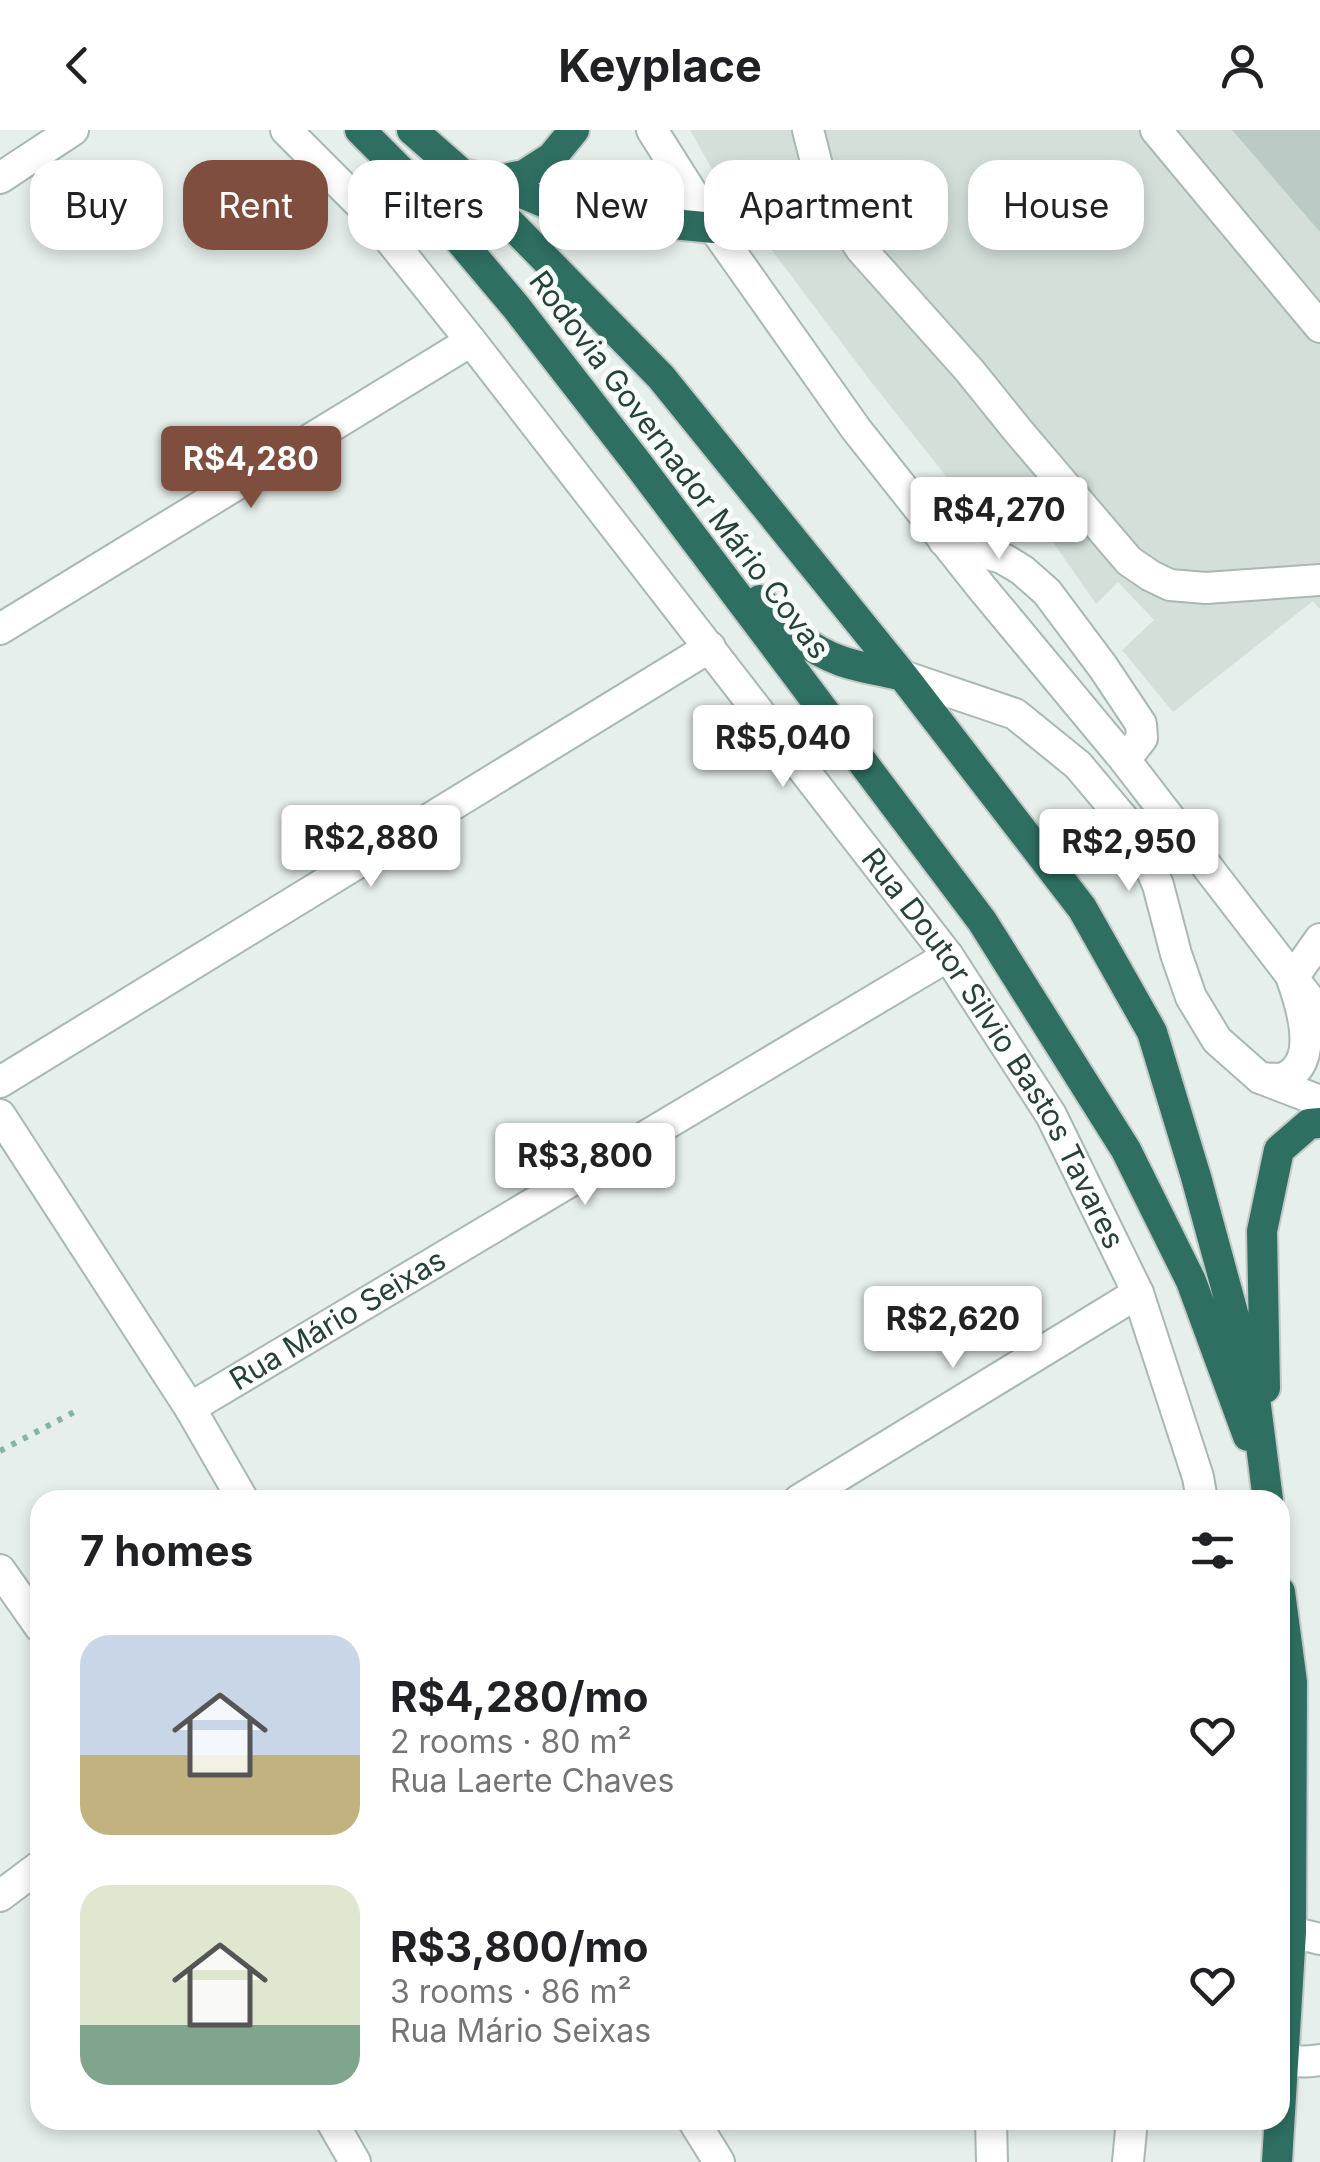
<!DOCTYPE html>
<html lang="en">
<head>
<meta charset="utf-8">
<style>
  body { margin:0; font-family:Inter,sans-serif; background:#f6f6f6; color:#202124; height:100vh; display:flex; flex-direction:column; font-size:38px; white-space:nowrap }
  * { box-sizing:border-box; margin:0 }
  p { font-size:32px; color:#757577 }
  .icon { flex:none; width:55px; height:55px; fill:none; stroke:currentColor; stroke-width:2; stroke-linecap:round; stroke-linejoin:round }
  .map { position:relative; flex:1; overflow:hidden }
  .drawer { position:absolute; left:30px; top:1360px; width:1260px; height:640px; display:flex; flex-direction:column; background:#fff; border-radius:30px; box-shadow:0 5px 15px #0003 }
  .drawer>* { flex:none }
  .banner { position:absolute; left:30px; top:30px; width:1260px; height:90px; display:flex; gap:20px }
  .price { position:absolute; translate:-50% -85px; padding:0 22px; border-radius:10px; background:#fff; color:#222; font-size:32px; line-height:65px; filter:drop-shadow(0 2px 5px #0008) }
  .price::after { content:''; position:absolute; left:50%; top:60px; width:30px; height:22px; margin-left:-15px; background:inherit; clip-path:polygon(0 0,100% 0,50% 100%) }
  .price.selected { background:#7f4e3f; color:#fff }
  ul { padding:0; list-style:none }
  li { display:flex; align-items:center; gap:30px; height:250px; padding:0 50px }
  li span { display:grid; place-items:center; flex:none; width:280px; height:200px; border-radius:30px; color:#555 }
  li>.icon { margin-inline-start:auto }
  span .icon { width:120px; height:120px; fill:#fffc; stroke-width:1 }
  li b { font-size:42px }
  h2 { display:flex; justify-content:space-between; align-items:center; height:120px; padding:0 50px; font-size:42px }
  .tag { padding:0 35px; border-radius:30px; background:#fff; box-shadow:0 5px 15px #0003; font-size:35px; line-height:90px }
  .tag.selected { background:#7f4e3f; color:#fff }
  header { display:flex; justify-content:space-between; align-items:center; height:130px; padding:0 50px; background:#fff; font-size:45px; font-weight:700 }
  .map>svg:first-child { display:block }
  .built { fill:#d4dfda }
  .building { fill:#bbcac4 }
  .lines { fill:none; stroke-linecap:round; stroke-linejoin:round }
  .minor-casing { stroke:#a8b8b2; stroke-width:34 }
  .highway-casing { stroke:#c2cac8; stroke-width:34 }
  .path { stroke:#86b3a5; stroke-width:6; stroke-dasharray:5 8; stroke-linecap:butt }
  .minor { stroke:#fff; stroke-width:30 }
  .highway { stroke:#2f6f62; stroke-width:30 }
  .labels { text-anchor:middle; stroke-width:10; stroke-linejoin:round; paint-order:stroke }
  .street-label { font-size:30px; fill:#24423a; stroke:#f7fbf9 }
</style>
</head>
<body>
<header><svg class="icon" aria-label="back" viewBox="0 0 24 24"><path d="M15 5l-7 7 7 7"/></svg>Keyplace<svg class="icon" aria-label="person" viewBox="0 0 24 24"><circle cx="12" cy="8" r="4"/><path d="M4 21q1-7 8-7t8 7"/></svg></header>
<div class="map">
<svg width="1320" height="2032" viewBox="0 0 1320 2032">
  <rect width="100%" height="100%" fill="#e6efeb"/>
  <path class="built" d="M 690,0 L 1320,0 L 1320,479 L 1313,471 L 1173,582 L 1122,520 L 1154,490 L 1118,452 L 1096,474 L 1048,405 L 977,385 L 872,253 L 716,46 Z"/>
  <path class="building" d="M 1232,0 L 1320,0 L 1320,102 Z"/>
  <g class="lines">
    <defs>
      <g id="minor">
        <path id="s1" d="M 286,0 L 367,81 L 471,211 L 948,826 L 1051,985 L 1138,1163 L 1198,1347 L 1202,1370"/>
        <path d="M 652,0 L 714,98 L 856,299 L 982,458 L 1125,630 L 1320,883"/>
        <path d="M 808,0 L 823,59 L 861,119 L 969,240 L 1019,302 L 1129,431 L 1151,446 L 1170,455 L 1206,458 L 1320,450"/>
        <path d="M 1156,0 L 1320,197"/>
        <path d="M 0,48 L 73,0"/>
        <path d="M 944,411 L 1002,428 L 1022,440 L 1047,462 L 1103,537 L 1141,594 L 1142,608 L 1125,630"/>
        <path d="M 0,499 L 471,211"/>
        <path d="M 903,546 L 1015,584 L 1078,635 L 1136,704 L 1158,755 L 1176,824 L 1191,867 L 1217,910 L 1260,948 L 1320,971"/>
        <path d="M 1260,948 C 1267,948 1277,950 1284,948 C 1320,933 1302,877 1292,849 L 1320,809"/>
        <path d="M 0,952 L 710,517"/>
        <path d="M 0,985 L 190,1278 L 243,1370"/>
        <path id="s2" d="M 190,1278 L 948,826"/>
        <path d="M 799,1370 L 1138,1163"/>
        <path d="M 0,1440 L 40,1497"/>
        <path d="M 0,1766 L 40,1736"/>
        <path d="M 1291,1802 L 1320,1809"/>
        <path d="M 1280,1926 C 1291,1933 1308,1932 1320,1930"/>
        <path d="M 331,1990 L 355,2032"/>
        <path d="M 693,1990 L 719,2032"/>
        <path d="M 991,1990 L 992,2032"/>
        <path d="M 1128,2032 L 1132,1990"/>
      </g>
      <path id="highway" d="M 360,0 L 402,42 L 516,177 L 638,334 L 982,791 L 1126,1020 L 1191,1151 L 1248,1306
        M 412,0 L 460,42 L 661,247 L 903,546 L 1082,778 L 1152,902 L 1196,1047 L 1254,1260 L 1268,1370
        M 464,44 L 493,51 L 555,77 L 662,93 L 714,98
        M 493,51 L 524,45 L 552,27 L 574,0
        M 760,470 C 780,496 810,520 841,531 C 861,538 883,541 903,546
        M 1265,1258 L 1262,1101 L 1279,1020 L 1309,994 L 1320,993
        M 1277,2032 L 1291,1802 L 1292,1552 L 1280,1462"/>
    </defs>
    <use href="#minor" class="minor-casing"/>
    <use href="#highway" class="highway-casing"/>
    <path class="path" d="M 0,1321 L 76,1281"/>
    <use href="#minor" class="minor"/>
    <use href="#highway" class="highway"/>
  </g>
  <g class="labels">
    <g class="street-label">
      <text transform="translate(679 335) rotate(53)" y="10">Rodovia Governador Mário Covas</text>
      <text dy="10" stroke="none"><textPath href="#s1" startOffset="1162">Rua Doutor Silvio Bastos Tavares</textPath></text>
      <text dy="10" stroke="none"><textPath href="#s2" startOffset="172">Rua Mário Seixas</textPath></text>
    </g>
  </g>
</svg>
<b class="price selected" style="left:251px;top:381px">R$4,280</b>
<b class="price" style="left:999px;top:432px">R$4,270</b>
<b class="price" style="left:783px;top:660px">R$5,040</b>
<b class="price" style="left:371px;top:760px">R$2,880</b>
<b class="price" style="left:1129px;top:764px">R$2,950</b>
<b class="price" style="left:585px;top:1078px">R$3,800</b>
<b class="price" style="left:953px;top:1241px">R$2,620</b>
<div class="banner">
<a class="tag">Buy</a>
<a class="tag selected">Rent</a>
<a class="tag">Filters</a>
<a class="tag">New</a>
<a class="tag">Apartment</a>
<a class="tag">House</a>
</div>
<section class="drawer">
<h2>7 homes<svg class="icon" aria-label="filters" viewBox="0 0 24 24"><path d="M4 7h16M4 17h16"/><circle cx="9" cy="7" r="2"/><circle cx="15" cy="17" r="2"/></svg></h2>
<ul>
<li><span style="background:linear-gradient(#c9d6e8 60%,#c2b280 0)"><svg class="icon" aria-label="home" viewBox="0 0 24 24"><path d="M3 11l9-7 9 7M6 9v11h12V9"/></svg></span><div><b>R$4,280/mo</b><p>2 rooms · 80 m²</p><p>Rua Laerte Chaves</p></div><svg class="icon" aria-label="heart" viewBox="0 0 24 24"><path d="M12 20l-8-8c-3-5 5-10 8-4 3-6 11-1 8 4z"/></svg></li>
<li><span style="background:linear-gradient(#dfe7d0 70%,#7fa58c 0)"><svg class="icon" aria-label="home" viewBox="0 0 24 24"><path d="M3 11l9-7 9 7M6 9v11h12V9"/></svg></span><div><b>R$3,800/mo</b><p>3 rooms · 86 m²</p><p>Rua Mário Seixas</p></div><svg class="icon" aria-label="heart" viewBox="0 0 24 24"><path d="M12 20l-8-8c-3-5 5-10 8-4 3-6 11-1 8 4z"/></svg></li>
</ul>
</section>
</div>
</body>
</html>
